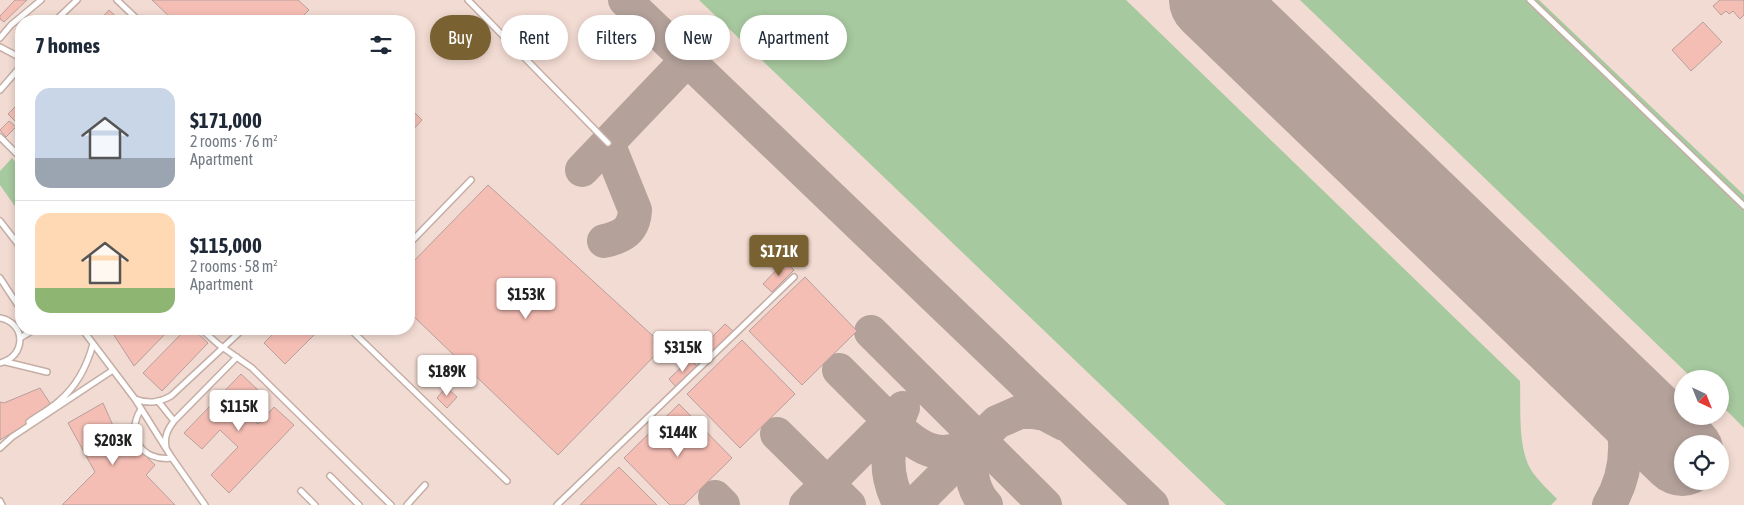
<!DOCTYPE html>
<html lang="en">
<head>
<meta charset="utf-8">
<style>
  body { margin:0; font-family:"Asap Condensed",sans-serif; background:#f6f6f7; color:#1f2937; height:100vh; display:flex; flex-direction:column; font-size:19px; white-space:nowrap }
  * { box-sizing:border-box; margin:0 }
  p { font-size:16px; color:#747a83 }
  .icon { flex:none; width:28px; height:28px; fill:none; stroke:currentColor; stroke-width:2; stroke-linecap:round; stroke-linejoin:round }
  .map { position:relative; flex:1; overflow:hidden }
  .details { position:absolute; left:15px; top:15px; width:400px; height:320px; display:flex; flex-direction:column; background:#fff; border-radius:20px; box-shadow:0 2px 8px #0003 }
  .details>* { flex:none }
  .guide { position:absolute; left:430px; top:15px; width:475px; height:45px; display:flex; gap:10px }
  .needle { width:32px; rotate:137deg }
  .buttons { position:absolute; left:1674px; top:370px; display:grid; gap:10px }
  .buttons a { display:grid; place-items:center; width:55px; height:55px; border-radius:50%; background:#fff; box-shadow:0 2px 8px #0003; font-size:25px }
  .price { position:absolute; translate:-50% -42px; padding:0 11px; border-radius:5px; background:#fff; color:#222; font-size:16px; line-height:32px; filter:drop-shadow(0 1px 2px #0008) }
  .price::after { content:''; position:absolute; left:50%; top:30px; width:15px; height:11px; margin-left:-8px; background:inherit; clip-path:polygon(0 0,100% 0,50% 100%) }
  .price.on { background:#796131; color:#fff }
  ul { padding:0; list-style:none }
  li { display:flex; align-items:center; gap:15px; height:125px; padding:0 20px }
  li+li { border-top:1px solid #e0e1e3 }
  li span { display:grid; place-items:center; flex:none; width:140px; height:100px; border-radius:15px; color:#555 }
  li>.icon { margin-inline-start:auto }
  span .icon { width:60px; height:60px; fill:#fffc; stroke-width:1 }
  li b { font-size:21px }
  h2 { display:flex; justify-content:space-between; align-items:center; height:60px; padding:0 20px; font-size:21px }
  .pill { padding:0 18px; border-radius:22px; background:#fff; box-shadow:0 2px 8px #0003; font-size:18px; line-height:45px }
  .pill.on { background:#796131; color:#fff }
  .map>svg:first-child { display:block }
  .green { fill:#a7c99f }
  .lines { fill:none; stroke-linecap:round; stroke-linejoin:round }
  .taxiway { stroke:#b3a19a; stroke-width:34 }
  .runway { stroke:#b3a19a; stroke-width:84 }
  .building { fill:#f5beb5; stroke:#b79f9b }
  .service-casing { stroke:#c4aea5; stroke-width:8 }
  .service { stroke:#fff; stroke-width:5 }
</style>
</head>
<body>
<div class="map">
<svg width="1744" height="505" viewBox="0 0 1744 505">
  <rect width="100%" height="100%" fill="#f2dbd2"/>
  <path class="green" d="M 699,0 L 1126,0 L 1520,381 C 1521,407 1517,451 1533,473 C 1540,482 1549,491 1557,499 L 1551,505 L 1226,505 Z
    M 1300,0 L 1539,0 L 1744,195 L 1744,428 L 1720,404 L 1720,379 L 1693,379 Z
    M 12,158 L 21,168 L 21,181 L 19,184 L 21,186 L 21,215 L 0,185 L 0,171 Z"/>
  <g class="lines">
    <path class="taxiway" d="M 625,0 L 1152,505
      M 582,170 L 687,60
      M 604,241 C 622,237 634,231 635,210 L 608,143
      M 1546,322 C 1565,343 1589,363 1606,386 C 1631,421 1631,469 1609,505
      M 871,332 L 1045,505
      M 839,370 C 853,384 868,399 883,414 C 914,444 936,468 980,439 C 977,445 974,452 973,459 C 969,474 975,494 986,505
      M 777,434 L 849,505
      M 715,497 L 723,505
      M 806,505 L 903,408
      M 900,505 C 883,473 886,445 901,413
      M 914,505 L 997,422 L 1020,412 L 1033,412 L 1045,414 L 1064,424"/>
    <path class="runway" d="M 1211,0 L 1682,454"/>
  </g>
  <path class="building" d="M 15,0 L 27,0 L 4,22 L 0,19 L 0,16 Z
    M 152,0 L 298,0 L 309,10 L 298,21 L 174,21 Z
    M 1720,0 L 1744,0 L 1744,15 L 1740,19 L 1733,11 L 1729,14 L 1726,11 L 1721,15 L 1713,6 Z
    M 109,10 L 121,21 L 99,21 Z
    M 1703,22 L 1722,42 L 1691,71 L 1672,50 Z
    M 21,101 L 21,127 L 8,114 Z
    M 409,107 L 422,120 L 409,134 Z
    M 9,121 L 16,127 L 6,137 L 0,130 Z
    M 488,185 L 664,346 L 558,455 L 409,312 L 409,266 Z
    M 785,261 L 794,270 L 772,292 L 763,284 Z
    M 805,277 L 857,331 L 802,385 L 749,331 Z
    M 725,324 L 733,331 L 713,352 L 705,344 Z
    M 110,329 L 170,329 L 134,366 Z
    M 186,329 L 193,329 L 208,343 L 162,391 L 143,373 Z
    M 278,329 L 320,329 L 285,364 L 264,343 Z
    M 742,340 L 795,394 L 740,448 L 687,394 Z
    M 690,359 L 698,367 L 676,387 L 669,379 Z
    M 241,374 L 259,391 L 242,409 L 258,424 L 274,407 L 294,425 L 229,493 L 211,475 L 238,447 L 220,430 L 202,449 L 184,433 Z
    M 446,387 L 457,397 L 447,408 L 437,398 Z
    M 40,388 L 53,408 L 0,440 L 0,402 L 4,403 Z
    M 103,403 L 122,446 L 129,440 L 155,465 L 146,475 L 175,505 L 62,505 L 95,472 L 68,423 Z
    M 679,404 L 732,458 L 684,505 L 670,505 L 624,458 Z
    M 619,467 L 657,505 L 580,505 Z"/>
  <g class="lines">
    <defs>
      <path id="service" d="M 117,0 L 139,21
        M 468,0 L 608,143
        M 1530,0 L 1744,206
        M 55,21 L 77,0
        M 0,38 L 11,25 L 41,0
        M 0,47 L 19,57 L 21,61
        M 0,90 L 21,66
        M 0,137 L 21,158
        M 0,221 L 21,248
        M 409,244 L 471,180
        M 0,278 L 21,310
        M 0,318 C 27,323 26,357 0,363
        M 82,329 L 135,399 L 172,458 L 205,505
        M 201,329 L 218,344 L 252,368 L 391,505
        M 350,329 L 507,481
        M 20,338 L 35,329
        M 6,362 L 47,372
        M 135,399 C 148,404 158,403 171,396 L 243,329
        M 158,401 L 174,421
        M 141,409 C 125,435 141,462 172,458
        M 29,422 C 39,415 50,409 59,401 C 77,386 87,366 93,344
        M 166,447 C 164,436 168,429 174,421 L 237,357
        M 0,448 L 12,437 L 113,370
        M 330,476 L 359,505
        M 301,491 L 315,505
        M 0,501 L 2,505
        M 407,505 L 425,485
        M 557,505 L 794,277"/>
    </defs>
    <use href="#service" class="service-casing"/>
    <use href="#service" class="service"/>
  </g>
</svg>
<div class="buttons">
<a><svg class="needle" viewBox="-14 -14 28 28"><path d="M0-13l5 13h-10z" fill="#e53935"/><path d="M0 13l5-13h-10z" fill="#747a83"/></svg></a>
<a><svg class="icon" aria-label="locate" viewBox="0 0 24 24"><circle cx="12" cy="12" r="6"/><path d="M12 2v4M12 18v4M2 12h4M18 12h4"/></svg></a>
</div>
<b class="price on" style="left:779px;top:277px">$171K</b>
<b class="price" style="left:526px;top:320px">$153K</b>
<b class="price" style="left:683px;top:373px">$315K</b>
<b class="price" style="left:447px;top:397px">$189K</b>
<b class="price" style="left:239px;top:432px">$115K</b>
<b class="price" style="left:678px;top:458px">$144K</b>
<b class="price" style="left:113px;top:466px">$203K</b>
<div class="guide">
<a class="pill on">Buy</a>
<a class="pill">Rent</a>
<a class="pill">Filters</a>
<a class="pill">New</a>
<a class="pill">Apartment</a>
</div>
<section class="details">
<h2>7 homes<svg class="icon" aria-label="filters" viewBox="0 0 24 24"><path d="M4 7h16M4 17h16"/><circle cx="9" cy="7" r="2"/><circle cx="15" cy="17" r="2"/></svg></h2>
<ul>
<li><span style="background:linear-gradient(#c9d6e8 70%,#9aa5b1 0)"><svg class="icon" aria-label="home" viewBox="0 0 24 24"><path d="M3 11l9-7 9 7M6 9v11h12V9"/></svg></span><div><b>$171,000</b><p>2 rooms · 76 m²</p><p>Apartment</p></div></li>
<li><span style="background:linear-gradient(#ffd9b3 75%,#8fb573 0)"><svg class="icon" aria-label="home" viewBox="0 0 24 24"><path d="M3 11l9-7 9 7M6 9v11h12V9"/></svg></span><div><b>$115,000</b><p>2 rooms · 58 m²</p><p>Apartment</p></div></li>
</ul>
</section>
</div>
</body>
</html>
